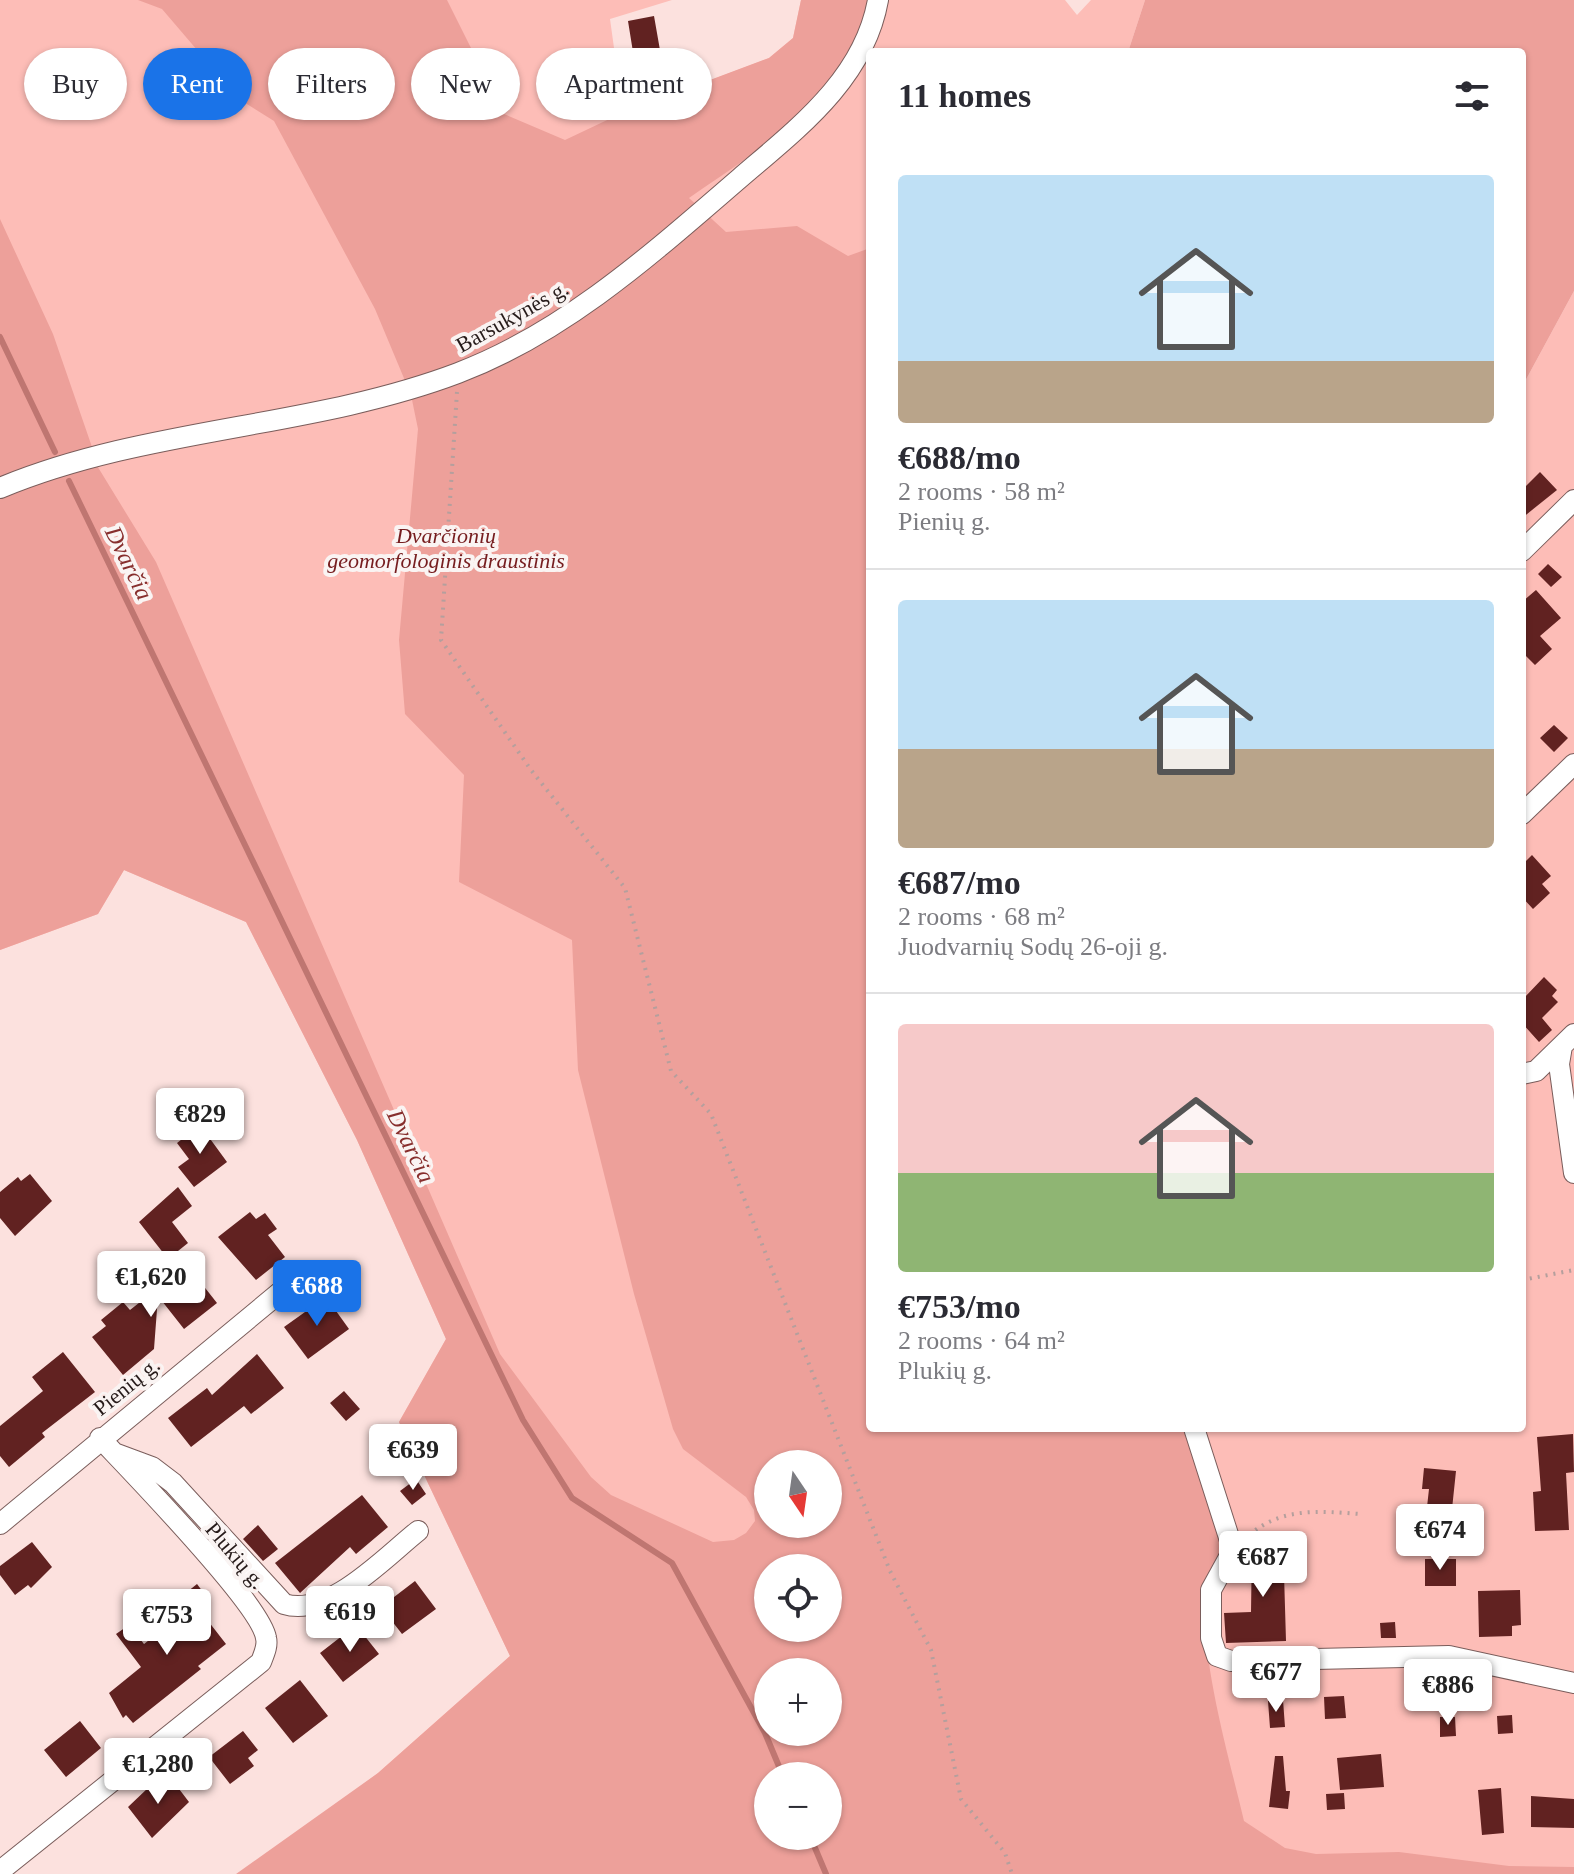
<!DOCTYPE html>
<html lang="en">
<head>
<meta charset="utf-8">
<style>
  body { margin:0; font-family:"Times New Roman",serif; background:#f7f7f7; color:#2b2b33; height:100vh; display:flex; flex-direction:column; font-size:30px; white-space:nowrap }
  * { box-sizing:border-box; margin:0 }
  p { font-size:26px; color:#7c7c81 }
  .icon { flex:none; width:44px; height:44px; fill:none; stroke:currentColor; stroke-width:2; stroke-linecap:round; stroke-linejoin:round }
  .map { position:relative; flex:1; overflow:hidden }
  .panel { position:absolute; left:866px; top:48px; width:660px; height:1384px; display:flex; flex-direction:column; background:#fff; border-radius:8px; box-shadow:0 2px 6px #0004 }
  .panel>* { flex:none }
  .hud { position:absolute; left:24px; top:48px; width:722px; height:72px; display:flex; gap:16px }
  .needle { width:52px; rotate:167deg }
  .buttons { position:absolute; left:754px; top:1450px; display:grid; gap:16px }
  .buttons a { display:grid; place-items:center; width:88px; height:88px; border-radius:50%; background:#fff; box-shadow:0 2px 6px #0004; font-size:40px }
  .price { position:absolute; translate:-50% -68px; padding:0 18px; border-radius:8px; background:#fff; color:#222; font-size:26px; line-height:52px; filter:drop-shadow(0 2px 4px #0008) }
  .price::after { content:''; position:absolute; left:50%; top:48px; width:24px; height:18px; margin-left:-12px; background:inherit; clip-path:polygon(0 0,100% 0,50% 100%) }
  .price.active { background:#1a73e8; color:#fff }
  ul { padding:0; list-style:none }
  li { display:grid; align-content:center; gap:16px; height:424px; padding:0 32px }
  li+li { border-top:2px solid #e1e1e2 }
  li span { display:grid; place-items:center; height:248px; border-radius:8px; color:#555 }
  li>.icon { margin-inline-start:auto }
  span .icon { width:144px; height:144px; fill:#fffc; stroke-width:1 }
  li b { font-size:34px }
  h2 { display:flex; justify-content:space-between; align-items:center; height:96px; padding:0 32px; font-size:34px }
  .chip { padding:0 28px; border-radius:36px; background:#fff; box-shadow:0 2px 6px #0004; font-size:28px; line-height:72px }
  .chip.active { background:#1a73e8; color:#fff }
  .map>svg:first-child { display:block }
  .green { fill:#fdbdb7; fill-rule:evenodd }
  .forest { fill:#eda09a; fill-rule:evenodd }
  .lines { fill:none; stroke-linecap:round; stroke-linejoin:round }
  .stream { stroke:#bf7671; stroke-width:6 }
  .building { fill:#612221 }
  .street-casing { stroke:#7a5d5b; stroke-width:22 }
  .path { stroke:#b59f9d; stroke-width:4; stroke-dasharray:2 6; stroke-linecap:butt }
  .street { stroke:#fff; stroke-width:20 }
  .labels { text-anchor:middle; stroke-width:8; stroke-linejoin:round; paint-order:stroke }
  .street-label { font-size:22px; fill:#261b1a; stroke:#faf4f3 }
  .park-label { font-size:22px; font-style:italic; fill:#761d1f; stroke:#faf4f3 }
  .water-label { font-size:24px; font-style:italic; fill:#872e2d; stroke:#faf4f3 }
</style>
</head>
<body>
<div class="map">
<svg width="1574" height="1874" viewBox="0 0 1574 1874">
  <rect width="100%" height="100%" fill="#fce1de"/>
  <path class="green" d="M 0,0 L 672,0 L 610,19 L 623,113 L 769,58 L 793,38 L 801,0 L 1065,0 L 1077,15 L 1091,0 L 1145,0 L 1128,52 L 870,52 L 870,1428 L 1522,1428 L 1522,387 L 1574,291 L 1574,1874 L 246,1874 L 378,1773 L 510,1656 L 399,1422 L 446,1339 L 357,1140 L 246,922 L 124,870 L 98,914 L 0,950 ZM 768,1464 L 828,1464 L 828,1524 L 768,1524 ZM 768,1568 L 828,1568 L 828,1628 L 768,1628 ZM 768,1672 L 828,1672 L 828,1732 L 768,1732 ZM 768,1776 L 828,1776 L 828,1836 L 768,1836 Z"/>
  <path class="forest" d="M 138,0 L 447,0 L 504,114 L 565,140 L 622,113 L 769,58 L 793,38 L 801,0 L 870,0 C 838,102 772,141 689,198 L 726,232 L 797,226 L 848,256 L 870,248 L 870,1428 L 1183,1428 L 1224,1545 C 1218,1559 1206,1576 1205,1590 C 1200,1659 1228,1753 1244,1821 L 1285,1848 L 1316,1854 L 1399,1852 L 1509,1866 L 1574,1867 L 1574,1874 L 236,1874 L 378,1773 L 510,1656 L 399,1422 L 446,1339 L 357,1140 L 246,922 L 124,870 L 98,914 L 0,950 L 0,497 L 96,464 L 156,562 L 500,1354 L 591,1477 L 611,1495 L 713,1542 L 734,1540 L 746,1533 L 755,1521 L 754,1510 L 746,1497 L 683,1449 L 673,1429 L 634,1294 L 578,1070 L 572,940 L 459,882 L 464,775 L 405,714 L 399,640 L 418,429 L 411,395 L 375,309 L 274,121 L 239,99 L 162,9 ZM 768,1464 L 828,1464 L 828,1524 L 768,1524 ZM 768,1568 L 828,1568 L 828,1628 L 768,1628 ZM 768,1672 L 828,1672 L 828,1732 L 768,1732 ZM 768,1776 L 828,1776 L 828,1836 L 768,1836 Z
    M 1145,0 L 1574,0 L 1574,291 L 1522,387 L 1522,52 L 1128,52 Z
    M 0,219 L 53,334 L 92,447 L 0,478 Z"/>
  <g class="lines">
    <path class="stream" d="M 0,337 L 55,452
      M 69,481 L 523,1420 L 572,1498 L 672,1563 L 765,1733 L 783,1776
      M 810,1836 L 826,1874"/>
  </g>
  <path class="building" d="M 654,16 L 664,73 L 637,77 L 628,21 Z
    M 1540,472 L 1557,490 L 1522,518 L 1522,490 Z
    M 1548,564 L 1562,577 L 1551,587 L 1538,574 Z
    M 1536,590 L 1561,618 L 1540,636 L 1552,649 L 1535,665 L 1522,652 L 1522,602 Z
    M 1554,725 L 1568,738 L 1554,752 L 1540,738 Z
    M 1532,855 L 1551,876 L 1542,884 L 1550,893 L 1533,909 L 1522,897 L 1522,865 Z
    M 1544,977 L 1557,990 L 1552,996 L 1558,1002 L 1542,1018 L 1552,1030 L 1539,1042 L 1522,1023 L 1522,1000 Z
    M 200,1125 L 227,1162 L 194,1187 L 178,1167 L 189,1159 L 177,1143 Z
    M 30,1174 L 52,1201 L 15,1236 L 0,1218 L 0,1192 L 18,1177 L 21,1181 Z
    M 178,1187 L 192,1206 L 172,1222 L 188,1243 L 168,1259 L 139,1222 Z
    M 250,1212 L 256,1219 L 265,1213 L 277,1229 L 268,1235 L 285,1257 L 256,1280 L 218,1237 Z
    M 187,1265 L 217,1303 L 184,1329 L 158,1296 L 154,1349 L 123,1375 L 92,1337 L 106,1326 L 101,1320 L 123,1302 L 130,1310 Z
    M 326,1297 L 349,1329 L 308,1359 L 284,1327 Z
    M 63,1352 L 95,1392 L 42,1433 L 45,1437 L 9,1467 L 0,1456 L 0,1426 L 43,1391 L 32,1377 Z
    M 257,1354 L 284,1388 L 251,1414 L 244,1406 L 191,1447 L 168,1418 L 207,1388 L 212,1395 Z
    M 344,1391 L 360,1409 L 346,1421 L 330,1403 Z
    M 1573,1434 L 1574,1472 L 1566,1473 L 1569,1530 L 1535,1531 L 1533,1492 L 1541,1491 L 1537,1437 Z
    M 1424,1468 L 1456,1471 L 1452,1509 L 1427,1507 L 1429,1489 L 1422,1489 Z
    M 416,1479 L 426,1494 L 412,1505 L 400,1491 Z
    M 362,1495 L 388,1527 L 356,1554 L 350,1547 L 300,1593 L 275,1563 Z
    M 258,1525 L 278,1549 L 263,1561 L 243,1539 Z
    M 32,1542 L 52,1567 L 31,1588 L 28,1585 L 15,1595 L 0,1575 L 0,1566 Z
    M 1288,1543 L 1288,1574 L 1284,1574 L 1286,1641 L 1226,1643 L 1224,1613 L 1251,1612 L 1252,1544 Z
    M 1425,1559 L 1456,1559 L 1456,1586 L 1425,1586 Z
    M 415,1581 L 436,1609 L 402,1634 L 381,1607 Z
    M 197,1584 L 209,1600 L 198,1608 L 226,1644 L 198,1666 L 201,1669 L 133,1723 L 126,1715 L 123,1718 L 109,1693 L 141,1667 L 116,1634 L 129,1625 L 144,1644 L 175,1620 L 170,1614 L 186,1601 L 182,1596 Z
    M 1520,1590 L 1521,1625 L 1512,1626 L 1512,1636 L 1479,1637 L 1478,1591 Z
    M 1395,1622 L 1396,1638 L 1381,1638 L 1380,1623 Z
    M 356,1625 L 379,1654 L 343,1682 L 320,1653 Z
    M 300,1680 L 328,1716 L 293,1743 L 265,1708 Z
    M 1344,1696 L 1346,1718 L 1325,1719 L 1324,1697 Z
    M 1283,1700 L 1285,1727 L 1270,1728 L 1268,1701 Z
    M 1512,1715 L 1513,1733 L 1498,1734 L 1497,1716 Z
    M 1440,1717 L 1455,1717 L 1456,1736 L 1440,1737 Z
    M 80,1721 L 101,1748 L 66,1777 L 44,1750 Z
    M 243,1731 L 258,1750 L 248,1758 L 254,1766 L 230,1784 L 209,1757 Z
    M 1381,1754 L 1384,1787 L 1340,1790 L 1337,1758 Z
    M 1275,1756 L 1283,1756 L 1286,1791 L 1290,1791 L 1288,1809 L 1269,1807 Z
    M 162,1781 L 173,1781 L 189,1802 L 152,1838 L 128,1807 L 149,1787 L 151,1789 Z
    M 1501,1788 L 1504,1833 L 1482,1835 L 1478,1790 Z
    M 1344,1793 L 1345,1809 L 1327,1810 L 1326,1794 Z
    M 1531,1796 L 1574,1799 L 1574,1828 L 1531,1827 Z"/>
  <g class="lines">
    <defs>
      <path id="street" d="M 0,488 C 146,427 310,429 458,373 C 566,332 654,252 740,178 C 797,129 864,79 878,0
        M 1522,551 L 1574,500
        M 1522,814 L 1574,764
        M 1562,1046 L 1559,1064 L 1574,1173
        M 1522,1074 L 1536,1071 L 1574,1034
        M 1194,1428 L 1233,1550 L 1211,1590 L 1211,1638 L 1217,1656 L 1231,1661 L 1449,1656 L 1574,1683
        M 117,1454 L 152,1467 L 173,1483 L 284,1604 C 329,1618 384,1558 418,1531
        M 0,1524 L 284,1289
        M 0,1871 L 261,1662 C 264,1654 268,1646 266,1638 C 261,1604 130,1470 100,1438"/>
    </defs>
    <use href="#street" class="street-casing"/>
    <path class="path" d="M 457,392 L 441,640 L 531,770 L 625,888 L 671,1071 L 711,1114 L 890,1571 L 931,1650 L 961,1799 L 1005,1853 L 1012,1874
      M 1522,1280 L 1574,1270
      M 1249,1535 C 1282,1507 1320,1511 1360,1514"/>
    <use href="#street" class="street"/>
  </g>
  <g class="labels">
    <g class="street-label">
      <text transform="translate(512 316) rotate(-29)" y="8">Barsukynės g.</text>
      <text transform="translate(126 1386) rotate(-39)" y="8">Pienių g.</text>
      <text transform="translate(236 1555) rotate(50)" y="8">Plukių g.</text>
    </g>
    <g class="park-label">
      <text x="446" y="543">Dvarčionių<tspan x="446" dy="25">geomorfologinis draustinis</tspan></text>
    </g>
    <g class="water-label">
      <text transform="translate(129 563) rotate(64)" y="8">Dvarčia</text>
      <text transform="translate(411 1146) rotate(64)" y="8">Dvarčia</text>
    </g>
  </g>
</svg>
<div class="buttons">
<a><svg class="needle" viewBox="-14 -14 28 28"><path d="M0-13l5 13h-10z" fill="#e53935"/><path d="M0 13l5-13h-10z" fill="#7c7c81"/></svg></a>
<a><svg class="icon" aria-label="locate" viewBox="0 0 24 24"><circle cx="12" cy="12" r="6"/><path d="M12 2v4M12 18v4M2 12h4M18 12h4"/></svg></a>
<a>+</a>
<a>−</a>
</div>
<b class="price" style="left:200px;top:1156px">€829</b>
<b class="price" style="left:151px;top:1319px">€1,620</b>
<b class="price active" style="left:317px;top:1328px">€688</b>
<b class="price" style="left:413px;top:1492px">€639</b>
<b class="price" style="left:1440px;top:1572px">€674</b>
<b class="price" style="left:1263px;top:1599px">€687</b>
<b class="price" style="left:350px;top:1654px">€619</b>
<b class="price" style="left:167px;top:1657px">€753</b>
<b class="price" style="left:1276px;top:1714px">€677</b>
<b class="price" style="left:1448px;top:1727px">€886</b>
<b class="price" style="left:158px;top:1806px">€1,280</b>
<div class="hud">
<a class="chip">Buy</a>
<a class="chip active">Rent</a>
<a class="chip">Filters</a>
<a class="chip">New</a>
<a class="chip">Apartment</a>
</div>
<section class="panel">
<h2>11 homes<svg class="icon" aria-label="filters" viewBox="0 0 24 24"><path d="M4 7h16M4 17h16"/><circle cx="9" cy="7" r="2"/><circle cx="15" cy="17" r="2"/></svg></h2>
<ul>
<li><span style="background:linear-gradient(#bfe0f5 75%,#b9a48a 0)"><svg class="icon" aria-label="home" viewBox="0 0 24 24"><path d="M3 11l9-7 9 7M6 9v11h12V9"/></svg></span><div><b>€688/mo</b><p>2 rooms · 58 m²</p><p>Pienių g.</p></div></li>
<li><span style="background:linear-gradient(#bfe0f5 60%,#b9a48a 0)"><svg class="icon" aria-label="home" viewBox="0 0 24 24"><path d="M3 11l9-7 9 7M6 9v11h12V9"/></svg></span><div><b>€687/mo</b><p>2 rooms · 68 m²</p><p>Juodvarnių Sodų 26-oji g.</p></div></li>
<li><span style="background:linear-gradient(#f6c9c9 60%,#8fb573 0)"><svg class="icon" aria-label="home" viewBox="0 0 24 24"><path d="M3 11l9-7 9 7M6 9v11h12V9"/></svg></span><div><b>€753/mo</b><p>2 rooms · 64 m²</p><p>Plukių g.</p></div></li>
</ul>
</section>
</div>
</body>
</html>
